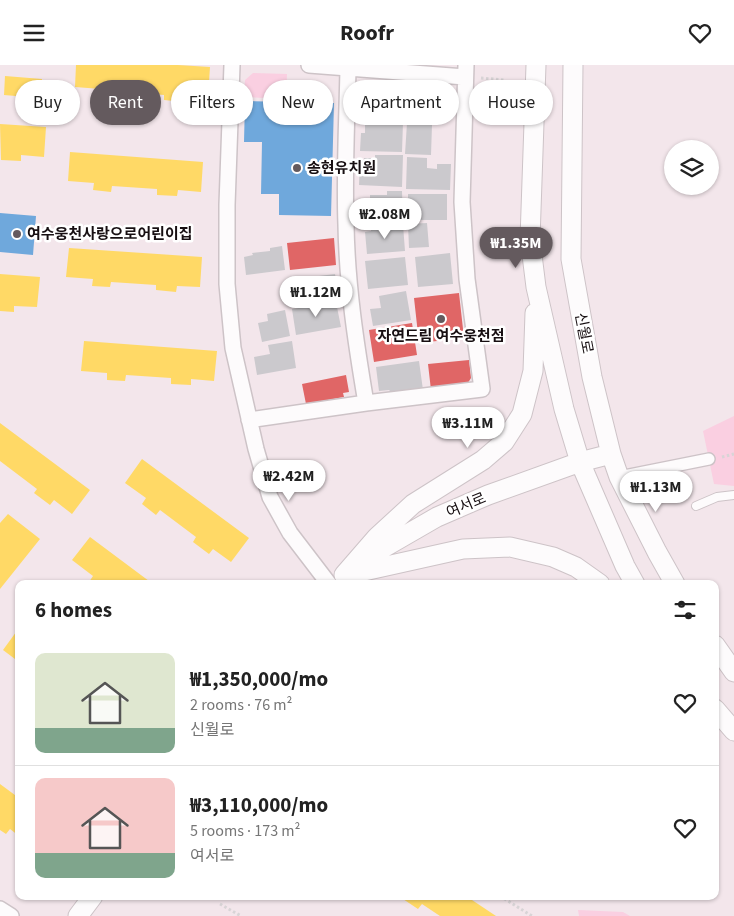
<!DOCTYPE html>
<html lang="en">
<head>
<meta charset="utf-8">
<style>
  body { margin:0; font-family:"Source Sans 3","Noto Sans KR",sans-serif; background:#f6f6f6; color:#222; height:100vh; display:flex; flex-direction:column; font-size:19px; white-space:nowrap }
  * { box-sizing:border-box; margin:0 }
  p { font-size:16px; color:#767676 }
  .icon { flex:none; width:28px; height:28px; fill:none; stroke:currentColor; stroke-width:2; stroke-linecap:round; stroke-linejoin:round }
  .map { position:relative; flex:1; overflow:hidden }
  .drawer { position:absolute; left:15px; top:515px; width:704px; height:320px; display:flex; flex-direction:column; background:#fff; border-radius:10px; box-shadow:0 1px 4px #0004 }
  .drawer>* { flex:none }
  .top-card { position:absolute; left:15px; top:15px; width:705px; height:45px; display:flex; gap:10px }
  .fabs { position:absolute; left:664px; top:75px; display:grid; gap:10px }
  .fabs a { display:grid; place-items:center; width:55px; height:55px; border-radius:50%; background:#fff; box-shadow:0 1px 4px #0004; font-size:25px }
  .price { position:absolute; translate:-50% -42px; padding:0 11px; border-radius:18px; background:#fff; color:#222; font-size:16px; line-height:32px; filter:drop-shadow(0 1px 2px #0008) }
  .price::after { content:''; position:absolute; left:50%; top:30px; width:15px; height:11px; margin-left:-8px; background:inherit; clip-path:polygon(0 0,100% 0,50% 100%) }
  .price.on { background:#645a5e; color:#fff }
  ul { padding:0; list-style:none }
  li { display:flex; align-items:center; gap:15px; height:125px; padding:0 20px }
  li+li { border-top:1px solid #e0e0e0 }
  li span { display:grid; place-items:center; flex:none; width:140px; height:100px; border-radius:10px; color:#555 }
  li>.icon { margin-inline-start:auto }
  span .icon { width:60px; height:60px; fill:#fffc; stroke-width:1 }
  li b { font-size:21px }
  h2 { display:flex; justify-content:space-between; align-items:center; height:60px; padding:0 20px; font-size:21px }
  .chip { padding:0 18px; border-radius:22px; background:#fff; box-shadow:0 1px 4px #0004; font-size:18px; line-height:45px }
  .chip.on { background:#645a5e; color:#fff }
  header { display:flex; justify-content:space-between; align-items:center; height:65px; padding:0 20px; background:#fff; font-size:22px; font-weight:700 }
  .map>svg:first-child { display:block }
  .green { fill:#facfe1 }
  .homes { fill:#ffd966 }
  .shops { fill:#e06666 }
  .schools { fill:#6fa8dc }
  .building { fill:#cbc9cd }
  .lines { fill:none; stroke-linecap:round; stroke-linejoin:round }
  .service-casing { stroke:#cdc3c7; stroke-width:10 }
  .pedestrian-casing { stroke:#cdc3c7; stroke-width:14 }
  .minor-casing { stroke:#cdc3c7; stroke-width:18 }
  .tertiary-casing { stroke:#cdc3c7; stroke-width:21 }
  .path { stroke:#d8d4d6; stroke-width:3; stroke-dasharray:2.5 2.5; stroke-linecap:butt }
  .service { stroke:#fdfbfc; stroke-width:8 }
  .pedestrian { stroke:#fdfbfc; stroke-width:11 }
  .minor { stroke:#fdfbfc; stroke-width:15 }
  .tertiary { stroke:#fdfbfc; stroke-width:19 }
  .poi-dot { fill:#645a5e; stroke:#fff; stroke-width:2 }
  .labels { text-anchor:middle; stroke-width:5; stroke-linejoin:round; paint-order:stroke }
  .poi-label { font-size:15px; font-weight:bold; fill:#170f12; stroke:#fff; text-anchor:start }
  .street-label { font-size:15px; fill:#170f12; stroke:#fff }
</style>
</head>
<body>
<header><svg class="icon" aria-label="menu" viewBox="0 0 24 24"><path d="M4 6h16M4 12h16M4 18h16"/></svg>Roofr<svg class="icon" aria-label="heart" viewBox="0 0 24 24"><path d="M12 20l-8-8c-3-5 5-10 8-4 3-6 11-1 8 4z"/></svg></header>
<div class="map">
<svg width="734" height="851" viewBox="0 0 734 851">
  <rect width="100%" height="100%" fill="#f3e6eb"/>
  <path class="green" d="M 253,8 L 287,9 L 286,34 L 244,32 L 245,15 Z
    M 734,351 L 734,421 L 714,419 L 703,366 Z
    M 578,845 L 623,847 L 630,851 L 579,851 Z"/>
  <path class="homes" d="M 76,0 L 178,0 L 210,2 L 208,32 L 185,31 L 184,37 L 164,35 L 164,30 L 119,26 L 118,32 L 100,31 L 101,24 L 75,22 Z
    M 5,11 L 42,14 L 40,33 L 4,30 Z
    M 0,59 L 46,62 L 44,92 L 21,90 L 21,96 L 1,95 Z
    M 70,87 L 203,97 L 201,127 L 178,125 L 177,131 L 157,130 L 157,124 L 112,121 L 111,127 L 93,125 L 94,118 L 68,116 Z
    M 69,183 L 202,192 L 200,222 L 177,221 L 176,227 L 156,225 L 156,220 L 111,217 L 110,222 L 92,221 L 93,214 L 66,212 Z
    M 0,209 L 40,212 L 37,242 L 14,241 L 14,247 L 0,246 Z
    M 84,276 L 217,286 L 214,316 L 191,314 L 191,320 L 171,319 L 171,313 L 126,310 L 125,316 L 107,315 L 107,308 L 81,306 Z
    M 0,358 L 90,425 L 72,449 L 54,435 L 50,440 L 34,428 L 37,424 L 0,396 Z
    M 142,394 L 249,473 L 231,497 L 213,484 L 209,489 L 193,477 L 196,472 L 160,445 L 156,450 L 142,439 L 146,433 L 125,418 Z
    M 8,449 L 40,474 L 0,524 L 0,458 Z
    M 90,472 L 153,519 L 92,519 L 89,517 L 93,511 L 72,495 Z
    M 19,563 L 19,597 L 3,585 Z
    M 0,719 L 19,733 L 19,771 L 10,764 L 6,769 L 0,765 Z
    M 405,831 L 466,831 L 496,851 L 440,851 L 422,839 L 418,844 L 403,834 Z"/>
  <path class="shops" d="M 417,26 L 450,27 L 449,55 L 415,53 Z
    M 334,173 L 336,200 L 290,205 L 287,178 Z
    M 459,228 L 464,273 L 419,278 L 414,233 Z
    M 412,258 L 417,290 L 374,297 L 369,265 Z
    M 469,295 L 471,313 L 466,321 L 431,325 L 428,299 Z
    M 346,310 L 349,327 L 343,328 L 344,332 L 306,339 L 302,319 Z"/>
  <path class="schools" d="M 245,36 L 334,38 L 331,151 L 279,150 L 279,129 L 261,129 L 262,77 L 244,77 Z
    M 0,148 L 36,151 L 33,190 L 0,187 Z"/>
  <path class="building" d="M 365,56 L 403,57 L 402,87 L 360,86 L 361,68 L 365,68 Z
    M 407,58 L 432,60 L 431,90 L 405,89 Z
    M 375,90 L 403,90 L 402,122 L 359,120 L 360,97 L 364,98 L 364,93 L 375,93 Z
    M 407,92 L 427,93 L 427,103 L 437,104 L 437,99 L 451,99 L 450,125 L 406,124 Z
    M 387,126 L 402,126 L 403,156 L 364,156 L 364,135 L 370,134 L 370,130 L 387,130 Z
    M 408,129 L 447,129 L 447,155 L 408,155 Z
    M 427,158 L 429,182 L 409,183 L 408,159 Z
    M 403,160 L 405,186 L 367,189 L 365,167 L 371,166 L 371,163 Z
    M 282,181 L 285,205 L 246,210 L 244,192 L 253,190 L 252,188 L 270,186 L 270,183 Z
    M 450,188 L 453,219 L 418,222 L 415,192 Z
    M 405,192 L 408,220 L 368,224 L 365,196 Z
    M 335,209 L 339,232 L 290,239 L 287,215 Z
    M 406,226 L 411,255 L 373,261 L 370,244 L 381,243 L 379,231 Z
    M 336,237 L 341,262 L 296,270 L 292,244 Z
    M 285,245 L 290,271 L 262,277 L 258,258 L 268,256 L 267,249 Z
    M 292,276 L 296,303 L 257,310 L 254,292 L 270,289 L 268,280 Z
    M 419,296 L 423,325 L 392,328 L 389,325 L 379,326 L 376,302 Z"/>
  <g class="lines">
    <defs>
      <path id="service" d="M 696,441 L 717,432 L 734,430"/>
      <path id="pedestrian" d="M 619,412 L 709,394"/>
      <path id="minor" d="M 232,0 L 227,140 L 227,219 L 233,283 L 256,384 L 270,432 L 290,468 L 329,519
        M 309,0 L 465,12
        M 348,3 C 347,55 344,107 346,160 C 347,220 356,279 366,338
        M 249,355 L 366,338 L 482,324 L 467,214 L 462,137 L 466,0
        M 0,844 L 11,851"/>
      <path id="tertiary" d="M 536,0 L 530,174 L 536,222 L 564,344 L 580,397 L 625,501 L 635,519
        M 573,0 L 571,194 L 592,312 L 611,389 L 619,412 L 657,487 L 675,519
        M 365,496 L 385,482 L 437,452 L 488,430 L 580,397 L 611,389
        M 355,508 L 463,484 L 510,482 L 553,492 L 576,502 L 600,519
        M 344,510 L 377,472 L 413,439 L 483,395 L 504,377 L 522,349 L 533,306 L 535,248
        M 715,580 L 734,607
        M 715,644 L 734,666
        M 78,851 L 93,831"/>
    </defs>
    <use href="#service" class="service-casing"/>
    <use href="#pedestrian" class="pedestrian-casing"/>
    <use href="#minor" class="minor-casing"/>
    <use href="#tertiary" class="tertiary-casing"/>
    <path class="path" d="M 481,13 L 504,15
      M 722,392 L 734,389
      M 500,831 L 532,851
      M 220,839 L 241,851"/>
    <use href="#service" class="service"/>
    <use href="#pedestrian" class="pedestrian"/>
    <use href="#minor" class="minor"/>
    <use href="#tertiary" class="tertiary"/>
  </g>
  <g class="poi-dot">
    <circle cx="297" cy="103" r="5"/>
    <circle cx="17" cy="169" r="5"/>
    <circle cx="441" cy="254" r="5"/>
  </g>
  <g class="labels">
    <g class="poi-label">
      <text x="307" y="108">송현유치원</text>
      <text x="27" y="174">여수웅천사랑으로어린이집</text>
      <text x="441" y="276" text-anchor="middle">자연드림 여수웅천점</text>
    </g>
    <g class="street-label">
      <text transform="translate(584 268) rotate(79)" y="5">신월로</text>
      <text transform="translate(466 440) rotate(-23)" y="5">여서로</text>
    </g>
  </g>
</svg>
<div class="fabs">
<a><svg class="icon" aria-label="layers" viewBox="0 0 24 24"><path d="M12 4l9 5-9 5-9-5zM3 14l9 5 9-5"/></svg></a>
</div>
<b class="price" style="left:385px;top:175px">₩2.08M</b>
<b class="price on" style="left:516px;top:204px">₩1.35M</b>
<b class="price" style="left:316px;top:253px">₩1.12M</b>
<b class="price" style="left:468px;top:384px">₩3.11M</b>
<b class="price" style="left:289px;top:437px">₩2.42M</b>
<b class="price" style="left:656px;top:448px">₩1.13M</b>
<div class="top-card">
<a class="chip">Buy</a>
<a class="chip on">Rent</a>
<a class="chip">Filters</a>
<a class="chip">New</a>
<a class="chip">Apartment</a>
<a class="chip">House</a>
</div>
<section class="drawer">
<h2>6 homes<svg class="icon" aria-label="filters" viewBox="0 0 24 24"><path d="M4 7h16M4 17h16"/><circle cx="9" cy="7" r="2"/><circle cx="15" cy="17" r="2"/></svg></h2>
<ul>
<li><span style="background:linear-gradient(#dfe7d0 75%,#7fa58c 0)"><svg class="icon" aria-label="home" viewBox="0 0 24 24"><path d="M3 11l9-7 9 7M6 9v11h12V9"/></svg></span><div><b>₩1,350,000/mo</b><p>2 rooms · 76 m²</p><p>신월로</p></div><svg class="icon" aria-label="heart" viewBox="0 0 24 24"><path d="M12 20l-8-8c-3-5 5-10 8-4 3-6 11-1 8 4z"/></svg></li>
<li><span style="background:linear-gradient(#f6c9c9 75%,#7fa58c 0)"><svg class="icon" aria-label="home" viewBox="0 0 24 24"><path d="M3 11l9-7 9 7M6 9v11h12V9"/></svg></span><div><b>₩3,110,000/mo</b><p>5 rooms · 173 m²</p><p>여서로</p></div><svg class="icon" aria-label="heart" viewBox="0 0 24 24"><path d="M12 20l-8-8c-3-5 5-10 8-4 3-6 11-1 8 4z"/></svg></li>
</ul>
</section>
</div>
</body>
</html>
